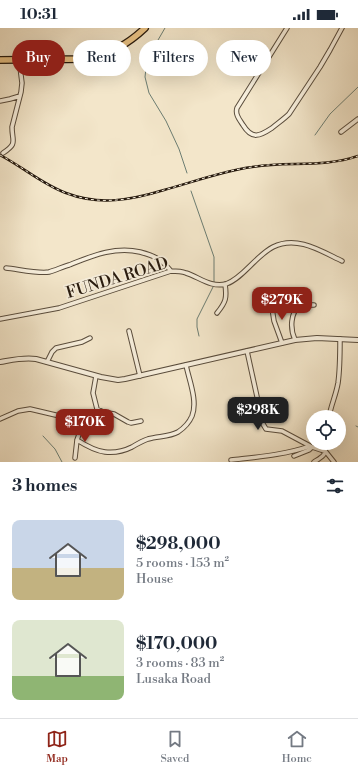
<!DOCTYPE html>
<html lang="en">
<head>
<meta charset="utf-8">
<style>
  body { margin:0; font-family:"Libre Bodoni",serif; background:#f2f2f3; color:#1f2937; height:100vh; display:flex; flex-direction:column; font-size:15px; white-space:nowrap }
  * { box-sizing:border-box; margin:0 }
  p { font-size:13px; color:#747a83 }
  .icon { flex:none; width:22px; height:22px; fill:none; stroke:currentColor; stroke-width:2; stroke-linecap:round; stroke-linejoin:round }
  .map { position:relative; height:434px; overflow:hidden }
  .sheet { display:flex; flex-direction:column; background:#fff; flex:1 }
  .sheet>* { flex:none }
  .banner { position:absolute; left:12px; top:12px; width:334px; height:36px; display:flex; gap:8px }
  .fabs { position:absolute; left:306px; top:382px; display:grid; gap:8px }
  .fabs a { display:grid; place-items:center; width:40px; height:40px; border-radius:50%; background:#fff; box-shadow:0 4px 16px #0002; font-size:20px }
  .price { position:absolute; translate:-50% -34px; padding:0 9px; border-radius:8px; background:#8f2418; color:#fff; font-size:13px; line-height:26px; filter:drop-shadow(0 1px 2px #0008) }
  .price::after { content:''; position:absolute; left:50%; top:24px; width:12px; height:9px; margin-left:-6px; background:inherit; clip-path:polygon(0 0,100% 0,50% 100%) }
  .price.active { background:#222; color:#fff }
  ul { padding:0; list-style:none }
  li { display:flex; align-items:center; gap:12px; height:100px; padding:0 12px }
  li span { display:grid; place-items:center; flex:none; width:112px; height:80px; border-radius:8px; color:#555 }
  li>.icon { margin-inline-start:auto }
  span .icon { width:48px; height:48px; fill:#fffc; stroke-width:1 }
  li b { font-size:17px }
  h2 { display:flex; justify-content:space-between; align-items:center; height:48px; padding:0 12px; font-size:17px }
  .tag { padding:0 14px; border-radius:18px; background:#fff; box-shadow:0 4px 16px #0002; font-size:14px; line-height:36px }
  .tag.active { background:#8f2418; color:#fff }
  .status { display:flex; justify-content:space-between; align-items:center; height:28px; padding:0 20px; background:#fff; direction:ltr }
  .status svg { height:11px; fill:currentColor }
  .menu { display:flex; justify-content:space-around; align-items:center; height:56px; border-top:1px solid #e0e1e3; background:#fff; font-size:11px; color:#747a83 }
  .menu a { display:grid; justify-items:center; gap:2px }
  .menu .active { color:#8f2418 }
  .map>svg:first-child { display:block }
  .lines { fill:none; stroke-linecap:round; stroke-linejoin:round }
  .stream { stroke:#6c7d72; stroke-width:1 }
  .minor-casing { stroke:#594c3c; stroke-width:5.5 }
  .tertiary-casing { stroke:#594c3c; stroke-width:6 }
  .trunk-casing { stroke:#26190d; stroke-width:8 }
  .minor { stroke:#f7efdd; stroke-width:3.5 }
  .tertiary { stroke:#f7efdd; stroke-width:4 }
  .trunk { stroke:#eac385; stroke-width:5.5 }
  .rail-casing { stroke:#26190d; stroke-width:2.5 }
  .rail { stroke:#f7efdd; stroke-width:1; stroke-dasharray:3; stroke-linecap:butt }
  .labels { text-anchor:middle; stroke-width:3.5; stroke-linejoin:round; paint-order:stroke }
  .street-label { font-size:16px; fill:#26190d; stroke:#f7efdd }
</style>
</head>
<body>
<div class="status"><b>10:31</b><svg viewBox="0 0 49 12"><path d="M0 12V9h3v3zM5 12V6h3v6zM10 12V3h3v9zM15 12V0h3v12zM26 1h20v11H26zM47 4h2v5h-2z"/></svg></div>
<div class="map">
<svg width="358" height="434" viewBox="0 0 358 434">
  <rect width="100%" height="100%" fill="#f3e6ca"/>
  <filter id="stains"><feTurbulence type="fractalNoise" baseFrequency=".005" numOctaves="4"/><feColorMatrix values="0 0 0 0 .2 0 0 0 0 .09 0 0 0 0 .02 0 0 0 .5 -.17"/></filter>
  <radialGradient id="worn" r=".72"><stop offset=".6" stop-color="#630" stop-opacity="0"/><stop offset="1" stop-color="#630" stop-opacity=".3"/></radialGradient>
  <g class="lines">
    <path class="stream" d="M 165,0 L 147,31 L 145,49 L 149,65 L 166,93 L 179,121 L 187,145
      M 315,107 L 330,86 L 358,59
      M 191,163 L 214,229 L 214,254
      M 199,308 L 197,299 L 197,291 L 213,259
      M 356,398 L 358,399
      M 43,408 L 55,421 L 62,434"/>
    <defs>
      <path id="minor" d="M 287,0 L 237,80 C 235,86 239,91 243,97 C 252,112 260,108 272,100 C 278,95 284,91 289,86 L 320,39 L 330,22 L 342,0
        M 0,73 L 10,71 L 20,68
        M 341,104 L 358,91
        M 3,125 C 18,115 12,114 12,99 L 21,64 L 22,55 L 19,31
        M 6,240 C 17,241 39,246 49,244 C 56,242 62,239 69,237 C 92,228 115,218 140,224 C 155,228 161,231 171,243
        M 271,274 L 274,293 L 282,315
        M 217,285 C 226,274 227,270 225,256
        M 0,291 L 59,280 L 171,243 C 176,243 181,243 186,245 C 199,249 211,260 226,256 C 235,253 243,245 250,238 C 257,231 265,223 273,219 C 297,207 321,223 342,233
        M 129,303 L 140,348
        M 295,312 C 290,301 290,285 300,277 L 314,277
        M 247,323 L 263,396 L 266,401 L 282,403 L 312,419 L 321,422 L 326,424 L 334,434
        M 47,334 L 52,324 L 56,320 L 82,314 L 90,310
        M 96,348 L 93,365 L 97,381 L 103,384 L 114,386 L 128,394 L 131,395 L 141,393
        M 329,389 C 331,377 336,367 338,355 C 340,341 340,326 340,311
        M 0,391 L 18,383 L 30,381 L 81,393 L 83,395 L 77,412 L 75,430
        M 77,412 C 85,417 95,423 105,424 C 114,425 124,423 132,419 C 137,416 142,413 148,411 C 158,408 169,409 178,404 C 184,400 189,395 192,388 C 198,373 189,352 186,337
        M 317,420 L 321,415
        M 294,428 L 309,422 L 312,419
        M 231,432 C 257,429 285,427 310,418
        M 314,434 C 325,427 325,428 326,415"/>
      <path id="tertiary" d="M 0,334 C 12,332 24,329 36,331 L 101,349 L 118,352 L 125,351 L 295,312 L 317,310 L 358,312"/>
      <path id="trunk" d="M 0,32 L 88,31 C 111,25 127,17 145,0"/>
    </defs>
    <use href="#minor" class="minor-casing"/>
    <use href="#tertiary" class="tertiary-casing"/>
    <use href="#trunk" class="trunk-casing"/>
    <use href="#minor" class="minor"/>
    <use href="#tertiary" class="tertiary"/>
    <use href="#trunk" class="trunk"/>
    <defs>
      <path id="rail" d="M 0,127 C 23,139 42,156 66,165 C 100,178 131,172 164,162 C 193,154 223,143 252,139 C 287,133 324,140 358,128"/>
    </defs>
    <use href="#rail" class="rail-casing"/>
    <use href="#rail" class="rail"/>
  </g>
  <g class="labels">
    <g class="street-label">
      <text transform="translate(117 249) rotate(-17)" y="6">FUNDA ROAD</text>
    </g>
  </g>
  <rect width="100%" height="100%" filter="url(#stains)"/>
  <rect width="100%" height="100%" fill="url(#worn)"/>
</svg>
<div class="fabs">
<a><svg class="icon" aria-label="locate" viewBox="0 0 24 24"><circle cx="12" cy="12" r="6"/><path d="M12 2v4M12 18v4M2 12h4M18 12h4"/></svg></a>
</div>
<b class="price" style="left:282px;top:293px">$279K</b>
<b class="price active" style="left:258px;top:403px">$298K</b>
<b class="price" style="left:85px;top:415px">$170K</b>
<div class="banner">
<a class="tag active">Buy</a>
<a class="tag">Rent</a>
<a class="tag">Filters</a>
<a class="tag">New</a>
</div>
</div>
<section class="sheet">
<h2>3 homes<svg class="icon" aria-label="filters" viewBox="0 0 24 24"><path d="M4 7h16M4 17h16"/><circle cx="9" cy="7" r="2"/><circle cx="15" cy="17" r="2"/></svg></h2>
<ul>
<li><span style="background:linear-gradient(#c9d6e8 60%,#c2b280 0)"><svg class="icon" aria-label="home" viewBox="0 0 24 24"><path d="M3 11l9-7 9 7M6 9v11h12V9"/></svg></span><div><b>$298,000</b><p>5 rooms · 153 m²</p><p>House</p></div></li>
<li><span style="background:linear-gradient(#dfe7d0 70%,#8fb573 0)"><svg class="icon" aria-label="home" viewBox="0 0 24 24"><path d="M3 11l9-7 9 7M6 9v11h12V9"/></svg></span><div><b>$170,000</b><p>3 rooms · 83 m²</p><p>Lusaka Road</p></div></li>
</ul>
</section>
<nav class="menu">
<a class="active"><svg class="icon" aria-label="map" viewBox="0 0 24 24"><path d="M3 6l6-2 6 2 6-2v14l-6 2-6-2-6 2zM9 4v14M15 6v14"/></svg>Map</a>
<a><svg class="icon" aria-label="saved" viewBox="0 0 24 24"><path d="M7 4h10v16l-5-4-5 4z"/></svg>Saved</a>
<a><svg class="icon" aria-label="home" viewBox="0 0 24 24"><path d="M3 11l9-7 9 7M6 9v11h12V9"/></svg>Home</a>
</nav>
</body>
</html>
